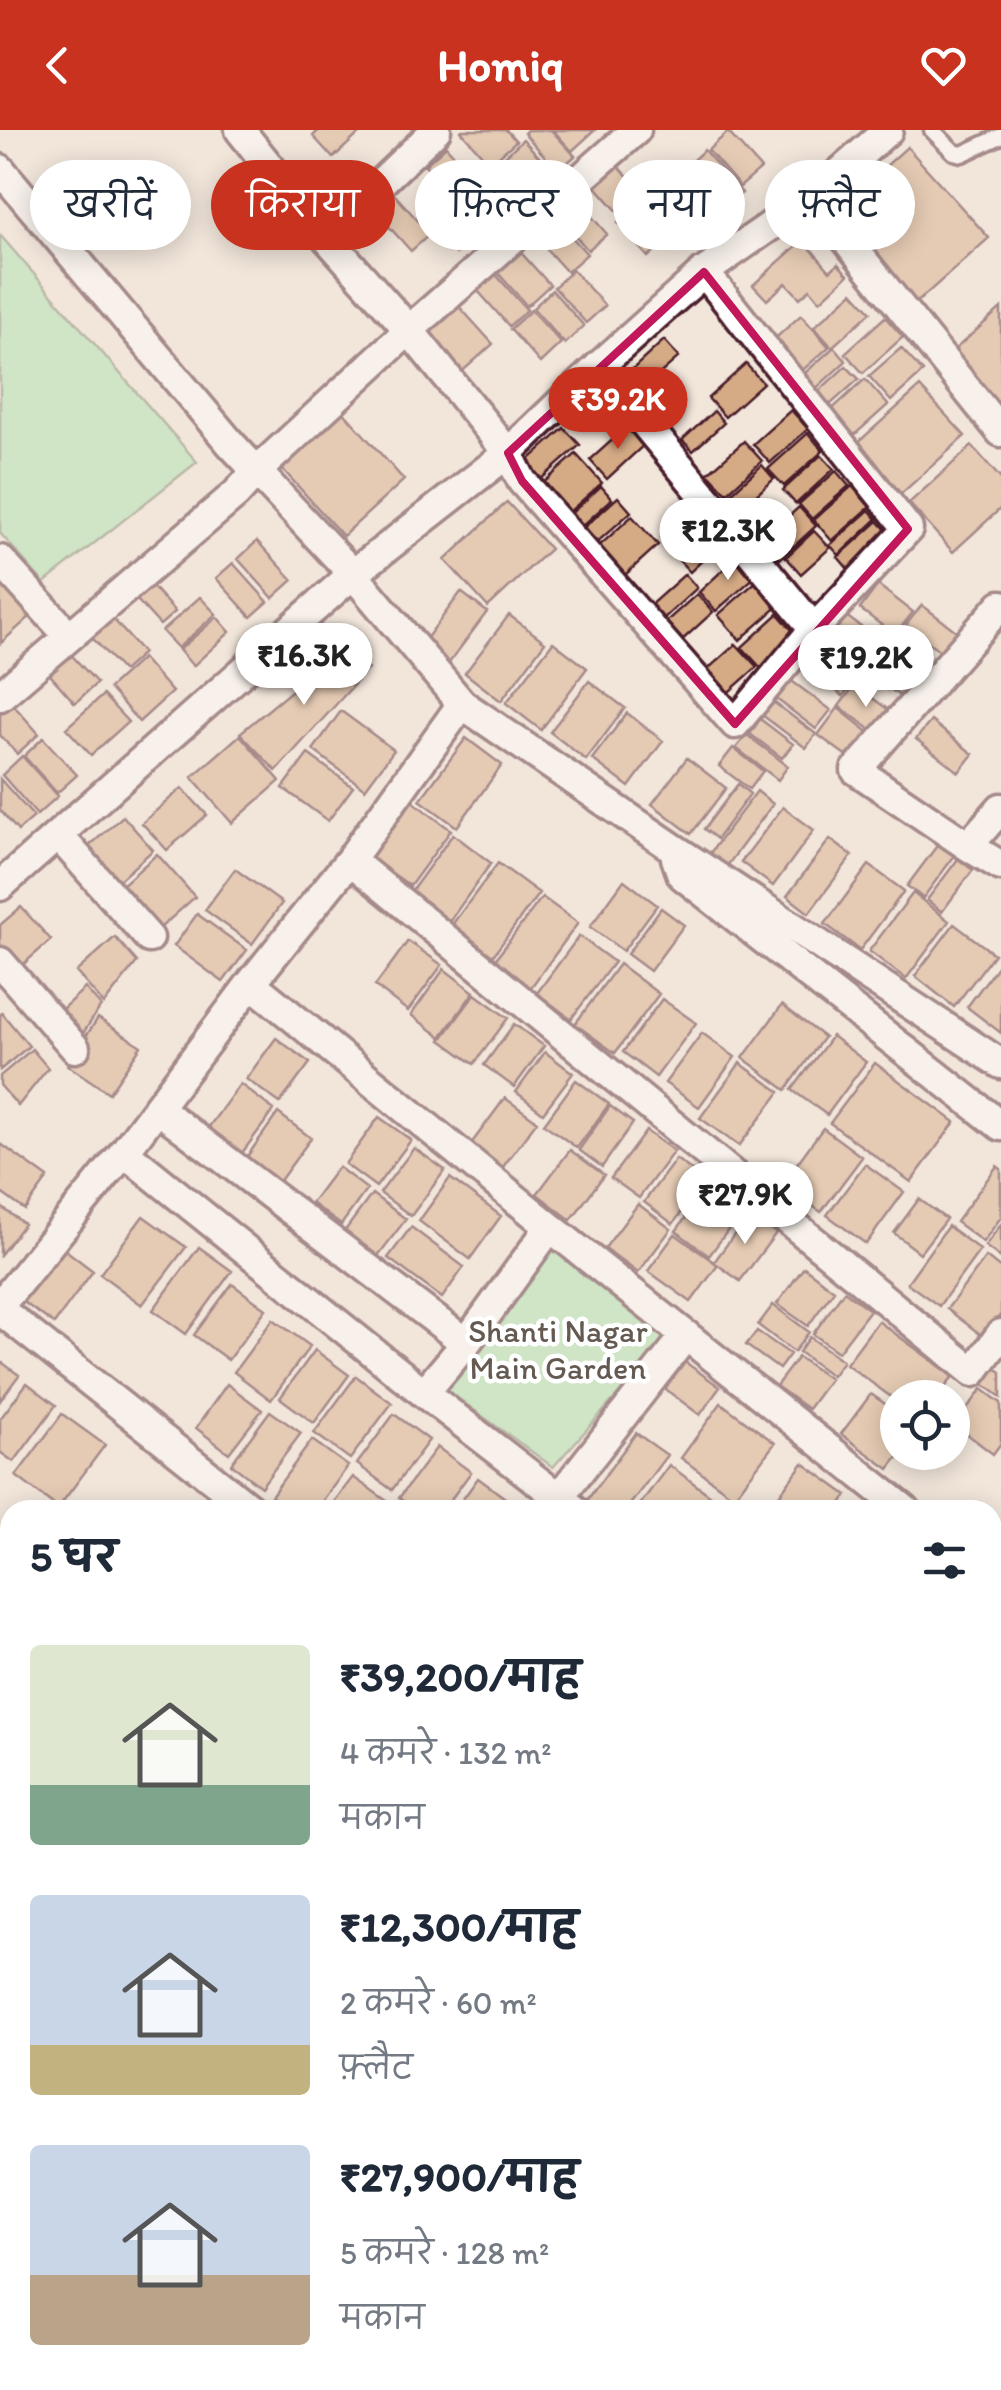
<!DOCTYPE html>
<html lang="hi">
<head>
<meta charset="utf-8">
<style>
  body { margin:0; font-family:Itim,"Playpen Sans Deva",sans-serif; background:#f6f6f7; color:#1f2937; height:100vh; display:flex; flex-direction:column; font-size:38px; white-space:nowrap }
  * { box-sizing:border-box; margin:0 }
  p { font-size:32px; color:#747a83 }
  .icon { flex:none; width:55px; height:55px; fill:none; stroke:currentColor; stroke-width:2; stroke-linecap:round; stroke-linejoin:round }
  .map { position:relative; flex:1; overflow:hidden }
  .side { position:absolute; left:0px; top:1370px; width:1002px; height:890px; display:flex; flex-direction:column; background:#fff; border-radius:30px 30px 0 0; box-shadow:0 5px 25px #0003 }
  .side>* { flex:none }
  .top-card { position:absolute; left:30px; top:30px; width:942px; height:90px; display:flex; gap:20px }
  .tools { position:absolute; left:880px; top:1250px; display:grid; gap:20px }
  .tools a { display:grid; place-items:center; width:90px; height:90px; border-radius:50%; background:#fff; box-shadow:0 5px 25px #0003; font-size:50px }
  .price { position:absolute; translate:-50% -85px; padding:0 22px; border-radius:35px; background:#fff; color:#222; font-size:32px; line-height:65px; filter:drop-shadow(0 2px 5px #0008) }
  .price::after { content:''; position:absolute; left:50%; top:60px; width:30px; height:22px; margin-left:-15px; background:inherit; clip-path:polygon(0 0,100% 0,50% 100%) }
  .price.selected { background:#c8321e; color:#fff }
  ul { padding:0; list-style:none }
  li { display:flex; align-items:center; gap:30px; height:250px; padding:0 30px }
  li span { display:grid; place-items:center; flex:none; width:280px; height:200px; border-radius:10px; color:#555 }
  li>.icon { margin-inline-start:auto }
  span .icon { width:120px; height:120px; fill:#fffc; stroke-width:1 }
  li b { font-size:42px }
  h2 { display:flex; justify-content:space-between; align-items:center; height:120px; padding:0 30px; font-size:42px }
  .chip { padding:0 35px; border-radius:45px; background:#fff; box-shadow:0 5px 25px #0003; font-size:35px; line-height:90px }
  .chip.selected { background:#c8321e; color:#fff }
  header { display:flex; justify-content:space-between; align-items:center; height:130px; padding:0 30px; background:#c8321e; color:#fff; font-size:45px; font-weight:700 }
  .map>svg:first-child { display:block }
  .green { fill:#a5e4ad; stroke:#78826c; stroke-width:2.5 }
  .building { fill:#d5ab86; stroke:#4a1f2b; stroke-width:2.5 }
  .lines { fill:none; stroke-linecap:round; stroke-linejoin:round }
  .lane-casing { stroke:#4a1f2b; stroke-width:21 }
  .street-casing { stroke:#4a1f2b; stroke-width:35 }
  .secondary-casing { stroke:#4a1f2b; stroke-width:48 }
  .primary-casing { stroke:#4a1f2b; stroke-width:52 }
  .lane { stroke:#fff; stroke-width:14 }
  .street { stroke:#fff; stroke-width:28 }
  .secondary { stroke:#fff; stroke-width:40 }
  .primary { stroke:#fff; stroke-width:45 }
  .marked { fill:none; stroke:#c2185b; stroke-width:8; stroke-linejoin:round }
  .labels { text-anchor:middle; stroke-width:9; stroke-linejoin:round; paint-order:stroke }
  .park-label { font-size:32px; fill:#655a52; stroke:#fff }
</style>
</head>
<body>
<header><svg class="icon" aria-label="back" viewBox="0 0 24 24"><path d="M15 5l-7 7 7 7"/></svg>Homiq<svg class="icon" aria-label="heart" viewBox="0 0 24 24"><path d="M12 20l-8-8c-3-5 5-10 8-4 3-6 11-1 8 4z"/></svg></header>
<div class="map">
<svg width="1001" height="2260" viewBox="0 0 1001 2260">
  <rect width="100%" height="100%" fill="#f2e6db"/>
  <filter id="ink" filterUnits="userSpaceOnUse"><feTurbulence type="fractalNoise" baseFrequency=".01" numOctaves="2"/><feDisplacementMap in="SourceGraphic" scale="20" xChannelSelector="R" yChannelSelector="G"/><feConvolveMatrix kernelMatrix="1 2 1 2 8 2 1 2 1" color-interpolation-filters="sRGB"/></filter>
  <g filter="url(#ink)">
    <path class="green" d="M 0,105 L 197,332 L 44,453 L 0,403 Z
      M 546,1114 L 668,1209 L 553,1337 L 435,1252 Z"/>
    <path class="building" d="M 319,0 L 363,0 L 333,28 L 313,6 Z
      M 462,0 L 506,0 L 516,11 L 490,34 L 461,1 Z
      M 527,0 L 551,0 L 575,26 L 558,41 L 524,3 Z
      M 553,0 L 595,0 L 572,21 Z
      M 728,2 L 761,39 L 740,57 L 708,20 Z
      M 523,9 L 555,45 L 537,62 L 505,26 Z
      M 446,16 L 479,53 L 458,72 L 425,35 Z
      M 907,17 L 989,108 L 915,174 L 833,84 Z
      M 704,20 L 742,63 L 704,97 L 666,54 Z
      M 613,30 L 644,64 L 620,84 L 591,51 Z
      M 661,54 L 692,88 L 648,127 L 618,93 Z
      M 394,64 L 430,104 L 411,121 L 375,81 Z
      M 573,65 L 607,104 L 588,120 L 554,82 Z
      M 443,70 L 475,107 L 456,124 L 423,88 Z
      M 551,84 L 587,124 L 567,142 L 531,102 Z
      M 803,110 L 830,141 L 838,134 L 848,145 L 820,171 L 810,159 L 800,168 L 786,153 L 767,170 L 753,155 Z
      M 515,116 L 550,155 L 527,176 L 492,136 Z
      M 489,137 L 527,180 L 509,196 L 471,153 Z
      M 573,140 L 605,176 L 586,193 L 554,157 Z
      M 552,160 L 584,196 L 565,214 L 533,178 Z
      M 853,162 L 871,182 L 832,217 L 814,197 Z
      M 456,173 L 493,214 L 456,247 L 419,206 Z
      M 1001,178 L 1001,275 L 953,221 Z
      M 531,180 L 561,213 L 540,233 L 510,199 Z
      M 801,185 L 829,217 L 797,245 L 769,214 Z
      M 885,187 L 903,207 L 863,243 L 845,223 Z
      M 664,210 L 679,227 L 638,263 L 624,247 Z
      M 834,217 L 846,231 L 808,266 L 796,251 Z
      M 901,218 L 923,242 L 891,271 L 869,246 Z
      M 746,234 L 763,253 L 725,287 L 708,268 Z
      M 846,236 L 859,249 L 822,282 L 810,269 Z
      M 865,249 L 888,275 L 851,308 L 828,283 Z
      M 920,257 L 965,306 L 901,364 L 856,314 Z
      M 339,277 L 404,350 L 343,406 L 277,333 Z
      M 791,280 L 808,299 L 770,333 L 753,314 Z
      M 714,281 L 724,293 L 693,321 L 682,310 Z
      M 629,295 L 645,314 L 607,349 L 590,330 Z
      M 564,298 L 580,315 L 539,351 L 524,334 Z
      M 808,303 L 823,321 L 784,356 L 768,339 Z
      M 744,311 L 762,331 L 727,363 L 708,343 Z
      M 972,316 L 1001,349 L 1001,378 L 953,422 L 909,373 Z
      M 576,324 L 602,353 L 568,383 L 542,354 Z
      M 821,325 L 834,339 L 796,374 L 783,360 Z
      M 762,335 L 774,349 L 741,379 L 729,365 Z
      M 836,341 L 849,356 L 812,389 L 799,374 Z
      M 601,356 L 612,369 L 579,399 L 567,387 Z
      M 852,356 L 870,377 L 832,411 L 814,390 Z
      M 618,367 L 631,382 L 593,416 L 580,401 Z
      M 507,372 L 550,419 L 488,477 L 445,430 Z
      M 799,377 L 816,396 L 780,429 L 763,410 Z
      M 695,378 L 709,394 L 676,424 L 661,408 Z
      M 869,380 L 877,389 L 839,425 L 830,415 Z
      M 632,386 L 658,415 L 624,446 L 598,417 Z
      M 878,391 L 888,402 L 848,439 L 838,427 Z
      M 713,394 L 726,408 L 690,442 L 676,427 Z
      M 814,401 L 830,418 L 801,444 L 786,427 Z
      M 257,411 L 293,450 L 273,468 L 238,429 Z
      M 739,425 L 757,445 L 716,481 L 699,462 Z
      M 233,433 L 268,472 L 251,487 L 216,448 Z
      M 685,444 L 697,458 L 662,490 L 649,476 Z
      M 143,446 L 175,482 L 160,495 L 128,460 Z
      M 760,448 L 782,473 L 740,510 L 718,485 Z
      M 3,454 L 32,485 L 1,513 L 0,457 Z
      M 878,455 L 913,482 L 895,505 L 860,479 Z
      M 461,462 L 487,482 L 449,533 L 423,513 Z
      M 697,464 L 713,482 L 678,514 L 661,496 Z
      M 200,467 L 216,484 L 178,518 L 162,501 Z
      M 922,475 L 964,507 L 948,527 L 906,495 Z
      M 107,482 L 143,523 L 123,541 L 86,501 Z
      M 778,484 L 798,507 L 762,539 L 742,517 Z
      M 509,485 L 545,512 L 501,571 L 465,543 Z
      M 845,485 L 886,516 L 873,533 L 832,502 Z
      M 217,487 L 230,502 L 193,536 L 179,520 Z
      M 896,508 L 916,523 L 887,560 L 868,545 Z
      M 553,512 L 587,538 L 541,600 L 506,573 Z
      M 348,514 L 368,539 L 276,641 L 240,603 Z
      M 736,514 L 757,537 L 721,569 L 700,546 Z
      M 814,517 L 856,549 L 843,566 L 801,535 Z
      M 66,519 L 97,553 L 75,573 L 44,538 Z
      M 918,523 L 935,536 L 908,572 L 890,559 Z
      M 142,528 L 172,562 L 139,592 L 109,558 Z
      M 789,549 L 831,580 L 816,599 L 775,568 Z
      M 589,551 L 625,578 L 586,630 L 550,602 Z
      M 855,555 L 894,584 L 878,605 L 839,576 Z
      M 103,565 L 128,592 L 91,625 L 66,598 Z
      M 9,570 L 39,604 L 17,624 L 0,605 L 0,578 Z
      M 772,571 L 816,604 L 806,618 L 762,585 Z
      M 838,578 L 871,604 L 852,630 L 818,605 Z
      M 341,581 L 394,620 L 365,659 L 313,620 Z
      M 627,583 L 663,611 L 629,657 L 592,629 Z
      M 760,589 L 793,614 L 782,628 L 750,604 Z
      M 931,591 L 973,624 L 959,642 L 916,609 Z
      M 240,605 L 280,651 L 232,693 L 192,647 Z
      M 747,605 L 788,636 L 778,650 L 736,618 Z
      M 43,608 L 77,645 L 57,663 L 24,626 Z
      M 466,608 L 502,635 L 457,697 L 420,670 Z
      M 733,618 L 763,641 L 749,659 L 719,636 Z
      M 308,624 L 353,657 L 328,691 L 283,658 Z
      M 22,626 L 58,666 L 37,685 L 2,645 Z
      M 687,628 L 726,658 L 691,704 L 652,674 Z
      M 0,649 L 34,687 L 18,701 L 0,680 Z
      M 738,654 L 750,664 L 717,709 L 704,699 Z
      M 182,658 L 207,685 L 167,720 L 142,693 Z
      M 757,661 L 773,674 L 727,736 L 710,723 Z
      M 412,671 L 451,700 L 410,756 L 370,727 Z
      M 783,677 L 814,700 L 773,756 L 741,732 Z
      M 123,686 L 153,720 L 118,751 L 88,717 Z
      M 453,704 L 491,733 L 449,792 L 410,763 Z
      M 830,709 L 852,726 L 809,783 L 787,766 Z
      M 939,713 L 955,725 L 923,768 L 907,756 Z
      M 157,724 L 195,767 L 159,799 L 121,756 Z
      M 958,729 L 973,740 L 942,782 L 927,770 Z
      M 498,733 L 539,763 L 492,827 L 451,796 Z
      M 869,735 L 904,761 L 860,820 L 825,794 Z
      M 235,739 L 282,773 L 252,814 L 205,780 Z
      M 624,750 L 657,775 L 623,821 L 590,797 Z
      M 913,763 L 949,791 L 906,849 L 869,821 Z
      M 542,767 L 578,793 L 526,864 L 489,838 Z
      M 21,777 L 51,810 L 19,838 L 0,817 L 0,795 Z
      M 661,778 L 684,795 L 650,841 L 627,824 Z
      M 197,784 L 247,820 L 223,852 L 174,816 Z
      M 954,794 L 994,824 L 954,877 L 915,846 Z
      M 579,806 L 614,832 L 571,889 L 537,863 Z
      M 115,807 L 137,832 L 104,874 L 76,842 Z
      M 408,811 L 442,835 L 408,881 L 375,856 Z
      M 1001,831 L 1001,903 L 967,877 Z
      M 619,834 L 659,864 L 615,923 L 575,894 Z
      M 444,839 L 474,862 L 441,907 L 411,885 Z
      M 85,858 L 101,876 L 76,914 L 53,887 Z
      M 475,864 L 508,888 L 474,934 L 441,910 Z
      M 662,869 L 696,893 L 656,947 L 623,922 Z
      M 782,875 L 824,907 L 786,960 L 743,928 Z
      M 2,883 L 29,916 L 0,940 L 0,885 Z
      M 98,888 L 141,916 L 109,963 L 67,935 Z
      M 514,894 L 544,916 L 514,957 L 484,935 Z
      M 702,903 L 735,927 L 699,977 L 665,953 Z
      M 832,906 L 866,932 L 827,985 L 792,960 Z
      M 276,908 L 310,933 L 280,973 L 246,949 Z
      M 32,919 L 48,938 L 18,976 L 0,955 L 0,946 Z
      M 545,922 L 573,943 L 543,983 L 516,962 Z
      M 740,933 L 780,962 L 739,1016 L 700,988 Z
      M 875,933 L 955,992 L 911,1052 L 830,993 Z
      M 576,950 L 609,974 L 577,1018 L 544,994 Z
      M 240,954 L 274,980 L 242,1023 L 208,998 Z
      M 505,968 L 537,991 L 500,1041 L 468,1018 Z
      M 610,976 L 633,993 L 602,1037 L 579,1020 Z
      M 278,983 L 311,1008 L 279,1052 L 246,1028 Z
      M 379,987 L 411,1010 L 376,1057 L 345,1034 Z
      M 823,998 L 862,1027 L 821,1082 L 782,1054 Z
      M 646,1001 L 674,1021 L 639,1068 L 611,1048 Z
      M 1,1014 L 48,1048 L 25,1080 L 0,1062 Z
      M 414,1018 L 445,1040 L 411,1086 L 380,1063 Z
      M 570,1020 L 604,1045 L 571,1090 L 537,1064 Z
      M 676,1029 L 705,1050 L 673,1094 L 644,1072 Z
      M 865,1034 L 904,1062 L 866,1114 L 827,1085 Z
      M 997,1036 L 1001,1039 L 1001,1087 L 983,1112 L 956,1092 Z
      M 338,1037 L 367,1059 L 341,1095 L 311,1073 Z
      M 450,1048 L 501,1086 L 470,1129 L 419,1091 Z
      M 709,1056 L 742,1081 L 709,1126 L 676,1101 Z
      M 372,1064 L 406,1089 L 377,1127 L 344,1102 Z
      M 919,1069 L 946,1089 L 920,1123 L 894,1103 Z
      M 638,1074 L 671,1099 L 638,1143 L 605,1118 Z
      M 0,1076 L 24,1094 L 0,1125 Z
      M 750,1083 L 776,1103 L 740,1151 L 714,1132 Z
      M 143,1086 L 186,1117 L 142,1175 L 100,1144 Z
      M 1001,1094 L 1001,1128 L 985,1116 Z
      M 948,1096 L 980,1120 L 939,1176 L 907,1153 Z
      M 411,1097 L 464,1137 L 442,1168 L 388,1128 Z
      M 675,1104 L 718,1135 L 691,1172 L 648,1141 Z
      M 59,1115 L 93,1141 L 54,1194 L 19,1169 Z
      M 199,1117 L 232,1141 L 186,1204 L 153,1180 Z
      M 986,1127 L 1001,1139 L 1001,1184 L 984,1207 L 947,1179 Z
      M 804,1137 L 834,1160 L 808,1196 L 777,1174 Z
      M 232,1154 L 266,1179 L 228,1230 L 194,1205 Z
      M 844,1161 L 870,1180 L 838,1222 L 813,1204 Z
      M 773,1175 L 809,1202 L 794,1222 L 758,1195 Z
      M 273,1189 L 310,1216 L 271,1270 L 234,1242 Z
      M 878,1191 L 953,1246 L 938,1268 L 898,1268 L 898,1272 L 846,1234 Z
      M 757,1201 L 790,1224 L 779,1239 L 746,1215 Z
      M 810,1207 L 843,1231 L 832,1246 L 799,1222 Z
      M 315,1220 L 349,1245 L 314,1293 L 280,1268 Z
      M 798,1227 L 830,1249 L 808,1279 L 776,1256 Z
      M 0,1231 L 19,1245 L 0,1271 Z
      M 685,1232 L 720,1257 L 700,1285 L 665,1259 Z
      M 995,1238 L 1001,1242 L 1001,1267 L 983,1254 Z
      M 356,1246 L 392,1273 L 350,1329 L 314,1303 Z
      M 27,1253 L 56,1275 L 14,1332 L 0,1322 L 0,1289 Z
      M 227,1254 L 262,1280 L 229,1323 L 196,1298 Z
      M 982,1259 L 1001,1273 L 1001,1313 L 993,1324 L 955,1295 Z
      M 871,1264 L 898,1283 L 898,1322 L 902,1322 L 889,1339 L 841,1304 Z
      M 721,1273 L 775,1313 L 734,1367 L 681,1328 Z
      M 270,1281 L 301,1303 L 261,1357 L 231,1334 Z
      M 62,1284 L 105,1315 L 58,1378 L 16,1346 Z
      M 394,1284 L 429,1310 L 392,1360 L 357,1334 Z
      M 636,1303 L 667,1325 L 626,1380 L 594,1380 L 585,1373 Z
      M 312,1310 L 348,1336 L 316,1380 L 290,1380 L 271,1366 Z
      M 437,1317 L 471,1342 L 443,1380 L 415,1380 L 399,1368 Z
      M 803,1333 L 847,1365 L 836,1380 L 768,1380 Z
      M 669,1335 L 711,1366 L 701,1380 L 636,1380 Z
      M 353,1347 L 387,1371 L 381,1380 L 328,1380 Z
      M 478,1348 L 512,1373 L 507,1380 L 455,1380 Z
      M 1001,1523 L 1001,1572 L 998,1576 L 992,1572 L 992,1535 Z
      M 0,1718 L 10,1726 L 10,1768 L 0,1760 Z
      M 998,1855 L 1001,1857 L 1001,1931 L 992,1925 L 992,1863 Z
      M 2,2192 L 10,2198 L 10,2239 L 0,2231 L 0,2194 Z
      M 477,2250 L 530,2250 L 540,2259 L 475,2260 L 471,2256 Z
      M 778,2250 L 828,2250 L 815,2260 L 787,2260 Z
      M 898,2250 L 938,2250 L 926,2260 L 906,2260 Z"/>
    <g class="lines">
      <defs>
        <path id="lane" d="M 932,0 L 954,22 L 962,24 L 1001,6"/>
        <path id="street" d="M 240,0 L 325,106 L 409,200 L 508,323 L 522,351 L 735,594 L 814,499 L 908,399 L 704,142
          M 0,39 L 231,314 L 353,444 L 462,574 L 673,718 L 1001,934
          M 812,67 L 1001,302
          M 325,106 L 436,0
          M 598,237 L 814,499
          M 0,430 L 68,505
          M 1001,475 L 856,640 L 968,716 L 1001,678
          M 0,566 L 236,364 L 257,341 L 409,200 L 636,0
          M 58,705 L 149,808
          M 968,716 L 1001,736
          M 676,728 L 682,745 L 1001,996
          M 350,730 L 973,1242 L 1001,1204
          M 0,756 L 353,444 L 508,323 L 598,237 L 704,142 L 812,67 L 888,0
          M 0,832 L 75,918
          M 251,853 L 550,1097 L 905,1380
          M 157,978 L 466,1213 L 550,1097
          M 124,1022 L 424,1263 L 575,1380
          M 0,1175 L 124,1022 L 251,853 L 350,730 L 462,574
          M 0,1180 L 252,1380
          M 424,1263 L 466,1213
          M 559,1367 L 686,1205
          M 0,1533 L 10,1521
          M 992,1597 L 1001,1602
          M 992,1700 L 1001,1687
          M 0,1804 L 10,1814
          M 992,1951 L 1001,1956
          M 992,1994 L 1001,2000
          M 992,2072 L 1001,2065
          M 992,2101 L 1001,2105
          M 434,2250 L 445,2260
          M 716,2260 L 726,2250"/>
        <path id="secondary" d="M 0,2147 L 10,2158
          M 97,2250 L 108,2260"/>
        <path id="primary" d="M 0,1947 L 10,1957
          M 0,2006 L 10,2017
          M 245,2250 L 256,2260
          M 302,2250 L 313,2260"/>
      </defs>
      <use href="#lane" class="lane-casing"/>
      <use href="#street" class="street-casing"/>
      <use href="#secondary" class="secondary-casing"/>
      <use href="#primary" class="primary-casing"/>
      <use href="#lane" class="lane"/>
      <use href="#street" class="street"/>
      <use href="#secondary" class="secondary"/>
      <use href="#primary" class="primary"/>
    </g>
  </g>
  <path d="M0 0H1001V2260H0ZM 704,142 L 908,399 L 735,594 L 522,351 L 508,323 Z" fill="#f2e6db" fill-opacity=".55" fill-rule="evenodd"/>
  <path class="marked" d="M 704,142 L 908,399 L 735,594 L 522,351 L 508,323 Z"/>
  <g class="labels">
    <g class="park-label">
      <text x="558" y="1212">Shanti Nagar<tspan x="558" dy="37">Main Garden</tspan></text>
    </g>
  </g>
</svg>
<div class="tools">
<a><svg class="icon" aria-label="locate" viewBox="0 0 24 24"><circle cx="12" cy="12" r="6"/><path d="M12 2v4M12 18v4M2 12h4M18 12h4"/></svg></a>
</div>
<b class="price selected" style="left:618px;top:322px">₹39.2K</b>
<b class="price" style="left:728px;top:453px">₹12.3K</b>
<b class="price" style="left:304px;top:578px">₹16.3K</b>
<b class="price" style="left:866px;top:580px">₹19.2K</b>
<b class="price" style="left:745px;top:1117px">₹27.9K</b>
<div class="top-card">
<a class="chip">खरीदें</a>
<a class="chip selected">किराया</a>
<a class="chip">फ़िल्टर</a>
<a class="chip">नया</a>
<a class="chip">फ़्लैट</a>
</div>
<section class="side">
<h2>5 घर<svg class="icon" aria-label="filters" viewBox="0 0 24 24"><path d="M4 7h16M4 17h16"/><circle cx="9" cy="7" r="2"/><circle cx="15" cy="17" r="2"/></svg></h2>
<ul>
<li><span style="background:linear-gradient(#dfe7d0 70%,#7fa58c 0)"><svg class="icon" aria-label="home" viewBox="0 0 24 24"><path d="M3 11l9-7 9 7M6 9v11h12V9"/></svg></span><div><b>₹39,200/माह</b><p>4 कमरे · 132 m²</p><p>मकान</p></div></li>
<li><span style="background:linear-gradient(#c9d6e8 75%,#c2b280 0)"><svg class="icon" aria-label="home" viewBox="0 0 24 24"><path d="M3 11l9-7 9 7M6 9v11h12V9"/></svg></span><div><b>₹12,300/माह</b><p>2 कमरे · 60 m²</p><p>फ़्लैट</p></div></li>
<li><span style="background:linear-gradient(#c9d6e8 65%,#b9a48a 0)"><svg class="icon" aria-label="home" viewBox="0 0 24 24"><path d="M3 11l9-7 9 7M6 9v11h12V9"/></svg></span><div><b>₹27,900/माह</b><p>5 कमरे · 128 m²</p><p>मकान</p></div></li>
</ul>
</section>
</div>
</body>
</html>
